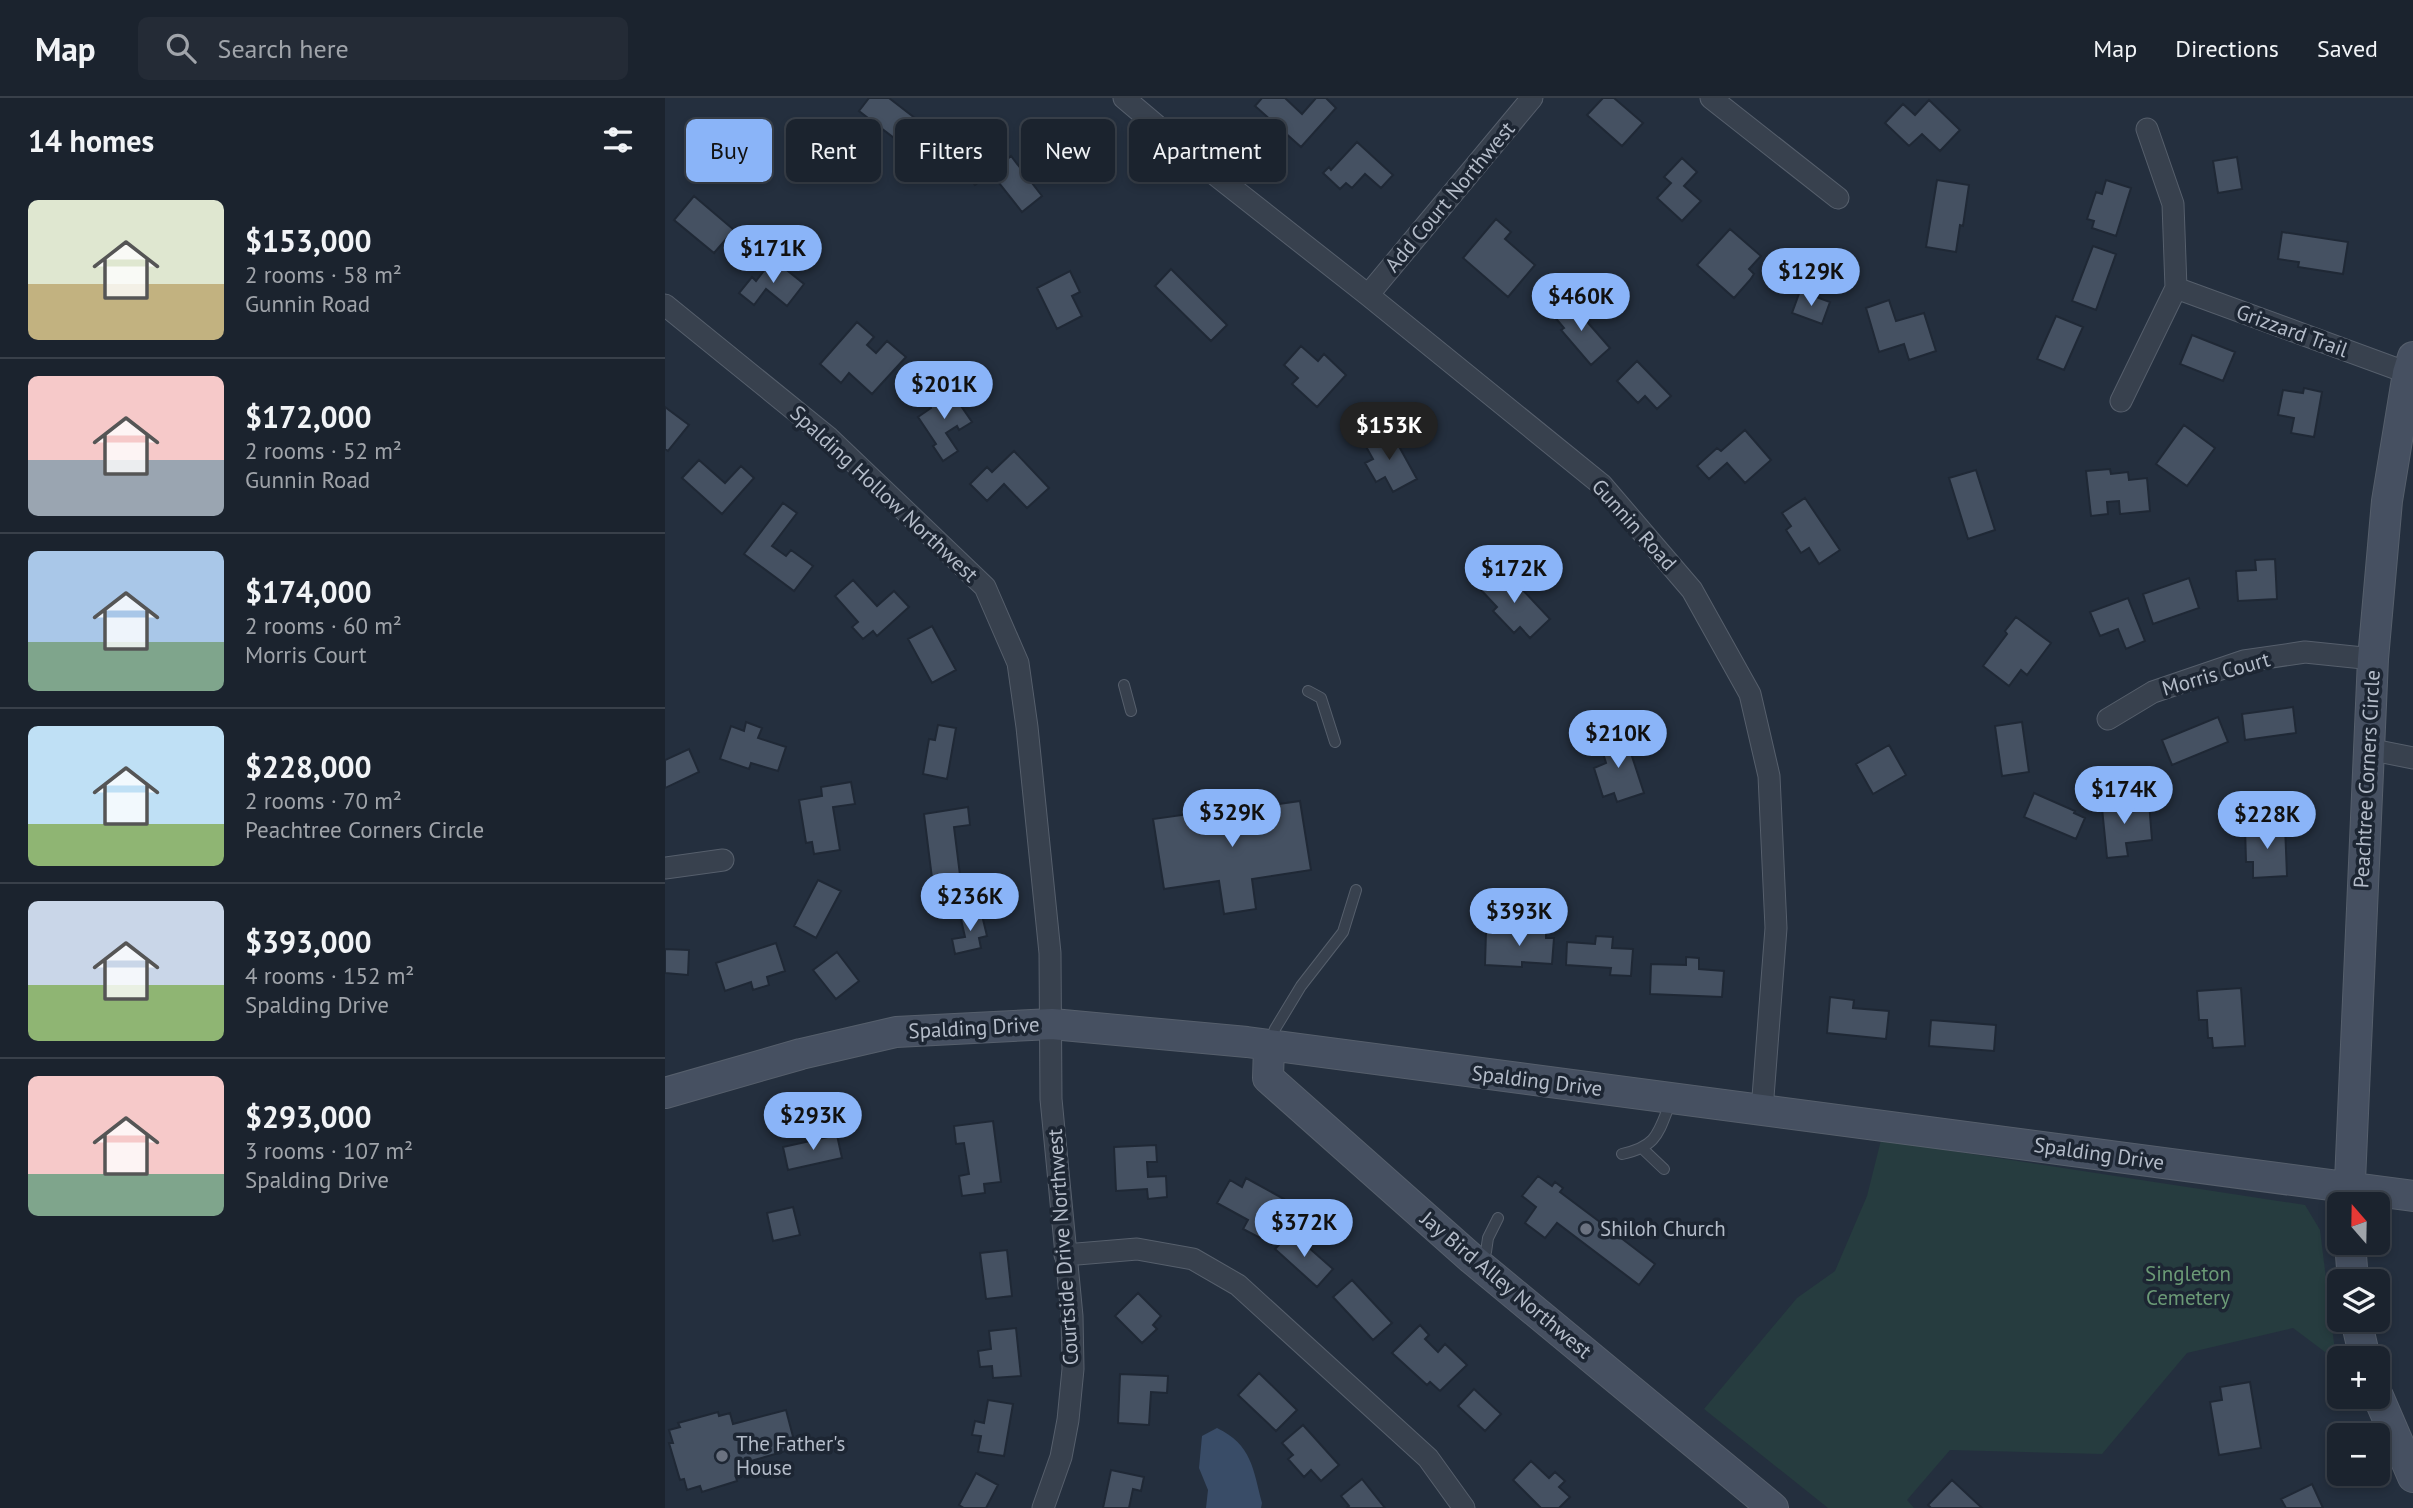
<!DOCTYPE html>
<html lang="en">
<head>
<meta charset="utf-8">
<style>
  body { margin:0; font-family:"PT Sans",sans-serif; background:#242b36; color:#f1f3f6; height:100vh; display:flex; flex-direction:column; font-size:26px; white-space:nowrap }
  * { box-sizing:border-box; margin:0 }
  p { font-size:23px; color:#a0a4aa }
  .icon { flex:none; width:38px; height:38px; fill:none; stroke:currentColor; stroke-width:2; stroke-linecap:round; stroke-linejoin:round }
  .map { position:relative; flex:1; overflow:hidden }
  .panel { display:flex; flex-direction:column; background:#1b232e; width:665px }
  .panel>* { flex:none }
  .hud { position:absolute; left:21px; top:21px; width:665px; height:63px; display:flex; gap:14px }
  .needle { width:46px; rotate:340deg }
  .tools { position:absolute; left:1662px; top:1094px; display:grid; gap:14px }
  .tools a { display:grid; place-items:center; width:63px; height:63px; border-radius:10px; background:#1b232e; box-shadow:0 4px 10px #0003,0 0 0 2px #39404a; font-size:35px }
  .price { position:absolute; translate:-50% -60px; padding:0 16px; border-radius:24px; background:#8ab4f8; color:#111; font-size:23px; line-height:46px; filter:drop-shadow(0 2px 4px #0008) }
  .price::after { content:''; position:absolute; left:50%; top:42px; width:21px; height:16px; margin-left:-10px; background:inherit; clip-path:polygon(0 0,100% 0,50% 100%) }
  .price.active { background:#222; color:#fff }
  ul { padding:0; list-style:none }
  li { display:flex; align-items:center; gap:21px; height:175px; padding:0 28px }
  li+li { border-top:2px solid #39404a }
  li span { display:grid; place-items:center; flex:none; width:196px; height:140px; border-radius:10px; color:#555 }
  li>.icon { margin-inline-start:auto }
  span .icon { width:84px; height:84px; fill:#fffc; stroke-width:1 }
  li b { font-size:30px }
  h2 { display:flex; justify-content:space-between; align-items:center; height:84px; padding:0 28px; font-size:30px }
  .chip { padding:0 24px; border-radius:10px; background:#1b232e; box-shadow:0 4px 10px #0003,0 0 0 2px #39404a; font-size:24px; line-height:63px }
  .chip.active { background:#8ab4f8; color:#111 }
  header { display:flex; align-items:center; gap:42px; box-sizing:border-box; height:98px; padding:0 35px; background:#1b232e; border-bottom:2px solid #39404a }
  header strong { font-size:33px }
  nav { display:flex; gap:38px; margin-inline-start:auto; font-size:24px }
  .search { width:490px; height:63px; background:#242b36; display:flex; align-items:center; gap:18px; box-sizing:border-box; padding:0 24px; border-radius:10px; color:#a0a4aa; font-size:26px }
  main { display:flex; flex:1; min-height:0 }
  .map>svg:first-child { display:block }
  .green { fill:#263c3f }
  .water { fill:#394c67 }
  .building { fill:#455162; stroke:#1f2835; stroke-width:2 }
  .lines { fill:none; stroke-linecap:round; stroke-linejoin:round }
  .lane-casing { stroke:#565f6c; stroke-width:12 }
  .street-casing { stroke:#565f6c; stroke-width:23 }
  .secondary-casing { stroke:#565f6c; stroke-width:32 }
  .lane { stroke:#38414e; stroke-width:10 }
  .street { stroke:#38414e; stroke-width:21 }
  .secondary { stroke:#465061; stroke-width:30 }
  .worship-dot { fill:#6b7280; stroke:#1d2633; stroke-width:2.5 }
  .labels { text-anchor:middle; stroke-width:7; stroke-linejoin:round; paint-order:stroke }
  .street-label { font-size:21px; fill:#b4bcc9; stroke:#1d2633 }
  .poi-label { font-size:21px; fill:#b4bcc9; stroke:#1d2633; text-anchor:start }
  .park-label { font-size:21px; fill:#6b9a76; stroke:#1d2633 }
</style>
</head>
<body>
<header>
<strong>Map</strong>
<div class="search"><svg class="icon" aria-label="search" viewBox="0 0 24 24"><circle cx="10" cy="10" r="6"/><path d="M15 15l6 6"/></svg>Search here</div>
<nav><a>Map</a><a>Directions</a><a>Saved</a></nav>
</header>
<main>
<section class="panel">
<h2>14 homes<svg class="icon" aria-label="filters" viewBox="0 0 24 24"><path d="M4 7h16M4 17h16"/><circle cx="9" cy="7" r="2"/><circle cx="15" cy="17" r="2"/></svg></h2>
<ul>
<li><span style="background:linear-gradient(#dfe7d0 60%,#c2b280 0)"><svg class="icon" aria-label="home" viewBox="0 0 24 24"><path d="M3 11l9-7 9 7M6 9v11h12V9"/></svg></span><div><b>$153,000</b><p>2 rooms · 58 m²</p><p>Gunnin Road</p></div></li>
<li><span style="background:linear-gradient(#f6c9c9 60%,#9aa5b1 0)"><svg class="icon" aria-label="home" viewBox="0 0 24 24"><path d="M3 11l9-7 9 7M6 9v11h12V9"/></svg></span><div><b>$172,000</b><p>2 rooms · 52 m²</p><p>Gunnin Road</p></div></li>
<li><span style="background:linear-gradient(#a9c7e8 65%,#7fa58c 0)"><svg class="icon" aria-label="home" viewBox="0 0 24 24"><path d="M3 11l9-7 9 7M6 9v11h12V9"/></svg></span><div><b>$174,000</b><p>2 rooms · 60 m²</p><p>Morris Court</p></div></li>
<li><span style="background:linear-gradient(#bfe0f5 70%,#8fb573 0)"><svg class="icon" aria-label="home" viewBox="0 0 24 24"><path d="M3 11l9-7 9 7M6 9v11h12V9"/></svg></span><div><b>$228,000</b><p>2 rooms · 70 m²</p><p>Peachtree Corners Circle</p></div></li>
<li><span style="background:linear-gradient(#c9d6e8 60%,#8fb573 0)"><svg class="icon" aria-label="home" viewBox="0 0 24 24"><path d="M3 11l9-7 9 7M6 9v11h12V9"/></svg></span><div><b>$393,000</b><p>4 rooms · 152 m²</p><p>Spalding Drive</p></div></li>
<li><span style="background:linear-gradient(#f6c9c9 70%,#7fa58c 0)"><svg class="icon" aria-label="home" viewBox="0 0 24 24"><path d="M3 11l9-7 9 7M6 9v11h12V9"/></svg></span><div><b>$293,000</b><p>3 rooms · 107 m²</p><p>Spalding Drive</p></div></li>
</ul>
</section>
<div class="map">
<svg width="1748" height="1410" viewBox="0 0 1748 1410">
  <rect width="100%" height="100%" fill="#242f3e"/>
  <path class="green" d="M 1216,1042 L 1640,1107 L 1655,1132 L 1670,1253 L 1660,1254 L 1628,1230 L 1522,1255 L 1437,1356 L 1285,1352 L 1242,1402 L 1249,1410 L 1163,1410 L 1039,1311 L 1132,1200 L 1170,1173 L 1202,1098 Z"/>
  <path class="water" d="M 552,1330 C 587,1347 588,1371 597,1405 L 596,1410 L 541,1410 L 543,1392 L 534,1370 L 537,1338 Z"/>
  <path class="building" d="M 204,0 L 224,0 L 264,31 L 246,53 L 194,13 Z
    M 597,0 L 620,0 L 637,16 L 651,0 L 661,0 L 671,10 L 636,49 L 590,8 Z
    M 938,0 L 949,0 L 978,25 L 957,48 L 922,17 Z
    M 1264,2 L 1295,32 L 1275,53 L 1257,36 L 1244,48 L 1220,25 L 1238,6 L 1250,17 Z
    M 317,33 L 340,63 L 346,58 L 377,98 L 357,114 L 326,75 L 310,87 L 300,75 L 313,65 L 299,48 Z
    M 692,44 L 728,77 L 716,90 L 700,76 L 687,90 L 681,85 L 675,91 L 658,75 L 664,69 L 666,72 Z
    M 1572,59 L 1577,91 L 1553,95 L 1548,63 Z
    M 1017,60 L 1032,74 L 1019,88 L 1036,103 L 1017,123 L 992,100 L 1006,85 L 999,79 Z
    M 1272,82 L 1304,87 L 1298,128 L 1295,127 L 1291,154 L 1261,149 Z
    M 1441,82 L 1466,90 L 1451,138 L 1427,130 L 1429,123 L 1422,121 L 1431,94 L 1437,96 Z
    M 29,98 L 69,132 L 49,155 L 9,122 Z
    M 831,121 L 846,134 L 840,141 L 870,167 L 843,199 L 798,160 Z
    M 1065,131 L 1096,158 L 1084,171 L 1089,176 L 1085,182 L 1069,200 L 1032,167 Z
    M 1617,134 L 1683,144 L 1678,176 L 1633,169 L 1634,164 L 1613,161 Z
    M 1428,148 L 1451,156 L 1431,212 L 1407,203 Z
    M 108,161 L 139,186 L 122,208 L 101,191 L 89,207 L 74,195 L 87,179 L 91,183 Z
    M 506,171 L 562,227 L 546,243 L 490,188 Z
    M 405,173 L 415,194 L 407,198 L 417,218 L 392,231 L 372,190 Z
    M 1135,193 L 1165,204 L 1157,226 L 1127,215 Z
    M 1224,202 L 1231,223 L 1259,215 L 1271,253 L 1244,262 L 1239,246 L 1214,254 L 1201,210 Z
    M 904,203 L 945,250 L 926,267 L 896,232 L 899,230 L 888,217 Z
    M 1391,218 L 1418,229 L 1399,272 L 1372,261 Z
    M 192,224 L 209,239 L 202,247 L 211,255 L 222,243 L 241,259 L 207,296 L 184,275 L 176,285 L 155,266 Z
    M 1527,237 L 1570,254 L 1558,283 L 1515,266 Z
    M 636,248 L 653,263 L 659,256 L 681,277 L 652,309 L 627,286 L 633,280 L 619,267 Z
    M 972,263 L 1006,298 L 992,311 L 980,298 L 973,305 L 952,283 Z
    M 283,289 L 307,324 L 294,332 L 292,328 L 281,335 L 293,353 L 278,363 L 268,348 L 271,346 L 253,319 L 266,310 L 262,303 Z
    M 1639,290 L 1657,294 L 1649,339 L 1626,335 L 1629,320 L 1613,317 L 1618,292 L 1638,295 Z
    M 0,309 L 24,327 L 3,353 L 0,351 Z
    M 1519,327 L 1550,350 L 1522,388 L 1491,366 Z
    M 725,332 L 752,381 L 728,394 L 720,379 L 711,384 L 700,365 L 708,361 L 699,345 Z
    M 1080,332 L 1106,362 L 1080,385 L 1062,365 L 1044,381 L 1032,368 L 1052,350 L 1056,353 Z
    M 349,353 L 384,390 L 362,410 L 339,386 L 322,403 L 305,386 L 322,369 L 327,374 Z
    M 34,362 L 60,385 L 76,368 L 89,380 L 57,416 L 17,380 Z
    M 1445,371 L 1446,376 L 1463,374 L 1464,382 L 1482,380 L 1485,413 L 1455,416 L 1454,403 L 1442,404 L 1443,416 L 1426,418 L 1421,373 Z
    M 1311,372 L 1330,432 L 1303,441 L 1284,380 Z
    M 1140,400 L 1175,452 L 1154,466 L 1144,450 L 1136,455 L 1121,432 L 1126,428 L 1117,415 Z
    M 118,405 L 132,415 L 107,448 L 121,458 L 126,452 L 148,468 L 129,493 L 79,456 Z
    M 1610,461 L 1612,501 L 1573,503 L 1571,473 L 1591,472 L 1590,462 Z
    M 837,470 L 885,521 L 865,540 L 855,529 L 849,535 L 828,513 L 832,509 L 815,491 Z
    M 1524,480 L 1534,510 L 1488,526 L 1478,496 Z
    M 188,482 L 212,508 L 229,493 L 244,509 L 212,538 L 208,533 L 198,541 L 187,529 L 193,524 L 170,498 Z
    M 1463,500 L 1480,543 L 1461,551 L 1453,531 L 1435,538 L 1425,514 Z
    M 1351,519 L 1386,545 L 1362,577 L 1356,572 L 1344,588 L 1318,568 L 1342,536 L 1340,533 Z
    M 267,528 L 291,572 L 267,585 L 243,541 Z
    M 1628,609 L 1631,635 L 1580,642 L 1577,616 Z
    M 1553,619 L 1563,644 L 1507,667 L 1497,642 Z
    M 81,624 L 97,630 L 93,640 L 121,649 L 113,673 L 86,665 L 84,671 L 55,661 L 66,628 L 79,633 Z
    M 1357,624 L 1364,674 L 1337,678 L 1330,628 Z
    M 273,627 L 291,630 L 282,681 L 258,676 L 264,641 L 270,642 Z
    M 959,634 L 979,695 L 952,704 L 949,695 L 938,699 L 929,670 L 941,665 L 934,642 Z
    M 1224,647 L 1241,677 L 1208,696 L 1191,666 Z
    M 24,651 L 34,674 L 0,690 L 0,662 Z
    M 186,684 L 190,706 L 168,709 L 175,752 L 149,756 L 147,744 L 141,745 L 134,702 L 157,698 L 156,689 Z
    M 1369,695 L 1410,713 L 1409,715 L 1420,720 L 1411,741 L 1359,719 Z
    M 1457,698 L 1458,714 L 1470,713 L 1469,705 L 1484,704 L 1487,742 L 1461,745 L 1463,758 L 1442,760 L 1436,700 Z
    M 578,703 L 580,711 L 635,703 L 646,772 L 587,781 L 591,811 L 559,816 L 554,783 L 499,791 L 488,721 L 546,713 L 545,708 Z
    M 303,709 L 305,727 L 289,729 L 295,777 L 267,780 L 259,716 Z
    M 1620,727 L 1622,778 L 1588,780 L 1588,764 L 1581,764 L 1580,729 Z
    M 153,782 L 176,793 L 151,840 L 129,828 Z
    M 316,813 L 322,838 L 314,840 L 316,850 L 290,856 L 287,841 L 300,839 L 295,817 Z
    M 862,827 L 881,828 L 881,840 L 889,840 L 887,866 L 857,864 L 857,869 L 820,867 L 821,833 L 861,835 Z
    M 931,838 L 948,839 L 947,850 L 968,851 L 966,878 L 945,877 L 946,870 L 901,867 L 902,844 L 930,846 Z
    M 111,845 L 120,873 L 102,879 L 104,887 L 88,892 L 86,884 L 60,893 L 51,865 Z
    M 0,851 L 24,852 L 23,877 L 0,875 Z
    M 172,854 L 194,883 L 171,901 L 148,872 Z
    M 1021,859 L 1034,860 L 1034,871 L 1059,873 L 1057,899 L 985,896 L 986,866 L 1021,867 Z
    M 1576,890 L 1580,948 L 1548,950 L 1547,940 L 1543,940 L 1542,922 L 1534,922 L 1532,893 Z
    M 1165,899 L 1189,902 L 1188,910 L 1224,913 L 1221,941 L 1162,935 Z
    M 1266,922 L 1331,927 L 1329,953 L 1264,948 Z
    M 328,1023 L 336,1084 L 319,1086 L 320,1095 L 297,1098 L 294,1078 L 304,1076 L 299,1045 L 291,1046 L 289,1028 Z
    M 172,1037 L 177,1060 L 123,1072 L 118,1049 Z
    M 491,1047 L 492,1064 L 482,1064 L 483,1079 L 501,1078 L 502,1099 L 483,1101 L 482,1091 L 451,1093 L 449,1049 Z
    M 873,1078 L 887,1088 L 890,1084 L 898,1090 L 895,1094 L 947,1133 L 950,1128 L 960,1136 L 956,1140 L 990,1166 L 974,1187 L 892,1125 L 880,1140 L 860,1125 L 871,1109 L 857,1098 Z
    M 581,1080 L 619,1101 L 597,1141 L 578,1131 L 583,1122 L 552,1105 L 565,1082 L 577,1089 Z
    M 128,1109 L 135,1137 L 108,1143 L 102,1115 Z
    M 626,1134 L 668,1171 L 652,1189 L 610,1151 Z
    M 342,1152 L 347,1198 L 321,1201 L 315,1155 Z
    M 687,1182 L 727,1225 L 708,1242 L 668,1199 Z
    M 473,1195 L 496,1218 L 488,1227 L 492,1231 L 477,1245 L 450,1218 Z
    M 755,1227 L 764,1237 L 760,1241 L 773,1254 L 780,1246 L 802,1267 L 775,1293 L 765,1284 L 762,1287 L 727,1255 Z
    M 351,1230 L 356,1278 L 328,1280 L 327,1268 L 315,1269 L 313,1253 L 326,1251 L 324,1233 Z
    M 594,1275 L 632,1312 L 611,1333 L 573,1297 Z
    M 455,1276 L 503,1278 L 502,1295 L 486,1294 L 484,1327 L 453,1325 Z
    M 1585,1284 L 1596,1350 L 1554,1357 L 1545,1304 L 1557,1302 L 1555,1289 Z
    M 809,1291 L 836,1316 L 820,1333 L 793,1308 Z
    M 323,1302 L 348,1306 L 339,1358 L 313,1354 L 316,1338 L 307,1337 L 310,1323 L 319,1325 Z
    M 121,1312 L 131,1350 L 79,1365 L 82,1376 L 71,1379 L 72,1383 L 37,1394 L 35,1388 L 22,1392 L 19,1381 L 15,1382 L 4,1345 L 8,1345 L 4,1332 L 15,1329 L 13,1325 L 53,1314 L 54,1318 L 65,1315 L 68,1326 Z
    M 638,1327 L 674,1367 L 656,1383 L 646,1372 L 639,1379 L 623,1361 L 628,1357 L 617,1345 Z
    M 866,1363 L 884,1380 L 890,1374 L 900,1383 L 894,1389 L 905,1399 L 894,1410 L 876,1410 L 848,1382 Z
    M 446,1372 L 479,1379 L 476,1393 L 468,1391 L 464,1410 L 438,1410 Z
    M 311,1375 L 333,1387 L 321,1410 L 299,1410 L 294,1407 Z
    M 697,1381 L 720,1410 L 682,1410 L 684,1408 L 676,1398 Z
    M 1287,1382 L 1317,1410 L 1266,1410 L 1263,1407 Z
    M 1647,1386 L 1658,1410 L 1621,1410 L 1616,1401 Z"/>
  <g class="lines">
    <defs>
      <path id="lane" d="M 459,587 L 466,613
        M 643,593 L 656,600 L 670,644
        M 605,945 L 610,931 L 636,888 L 678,834 L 691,792
        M 979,1052 L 999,1071
        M 957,1056 C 993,1048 993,1035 1006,1003
        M 810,1160 L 821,1154 L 823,1140 L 833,1120"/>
      <path id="street" d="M 459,0 L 543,71 L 703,197 L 937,387 L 1027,492 L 1085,596 L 1104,678 L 1111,830 L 1097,1012
        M 1046,0 L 1173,100
        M 1511,190 L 1743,275
        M 703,197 L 867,0
        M 0,207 L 164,340 L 320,489 L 353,565 L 362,629 L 385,855 L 386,1001 L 407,1218 L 408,1271 L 403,1322 L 396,1359 L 378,1410
        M 1456,303 L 1511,190 L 1508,106 L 1482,31
        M 1443,621 L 1488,594 L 1579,563 L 1640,554 L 1708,561
        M 1703,651 L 1748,660
        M 0,770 L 58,762
        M 400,1157 L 472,1151 L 528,1161 L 573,1187 L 763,1360 L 799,1410"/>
      <path id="secondary" d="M 604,948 L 603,980 L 807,1161 L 1108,1410
        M 0,995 L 136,956 L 231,934 L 387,926 L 582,944 L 1748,1098
        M 1684,1106 L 1708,561 L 1722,403 L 1743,275 L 1748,259
        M 1685,1144 L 1688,1183
        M 1691,1222 L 1700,1260
        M 1713,1298 L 1748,1379"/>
    </defs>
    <use href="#lane" class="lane-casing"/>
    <use href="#street" class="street-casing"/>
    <use href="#secondary" class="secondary-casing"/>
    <use href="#lane" class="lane"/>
    <use href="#street" class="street"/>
    <use href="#secondary" class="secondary"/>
  </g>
  <g class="worship-dot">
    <circle cx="921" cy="1131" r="7"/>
    <circle cx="57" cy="1358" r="7"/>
  </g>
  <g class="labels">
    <g class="street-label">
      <text transform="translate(785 99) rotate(-50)" y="7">Add Court Northwest</text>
      <text transform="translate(1627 233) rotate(20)" y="7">Grizzard Trail</text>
      <text transform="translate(219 396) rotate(43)" y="7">Spalding Hollow Northwest</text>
      <text transform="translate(969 427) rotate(48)" y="7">Gunnin Road</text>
      <text transform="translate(1551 576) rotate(-16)" y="7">Morris Court</text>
      <text transform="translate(1702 681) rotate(-87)" y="7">Peachtree Corners Circle</text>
      <text transform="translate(309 930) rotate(-3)" y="7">Spalding Drive</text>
      <text transform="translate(872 983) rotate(7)" y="7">Spalding Drive</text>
      <text transform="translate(1434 1056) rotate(8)" y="7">Spalding Drive</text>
      <text transform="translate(398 1149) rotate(-94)" y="7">Courtside Drive Northwest</text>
      <text transform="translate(841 1187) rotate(40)" y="7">Jay Bird Alley Northwest</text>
    </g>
    <g class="poi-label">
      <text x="935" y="1138">Shiloh Church</text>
      <text x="71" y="1353">The Father's<tspan x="71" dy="24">House</tspan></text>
    </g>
    <g class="park-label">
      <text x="1523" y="1183">Singleton<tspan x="1523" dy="24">Cemetery</tspan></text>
    </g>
  </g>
</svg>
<div class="tools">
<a><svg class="needle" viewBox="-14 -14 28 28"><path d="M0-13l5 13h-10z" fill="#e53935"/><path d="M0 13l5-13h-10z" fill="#a0a4aa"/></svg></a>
<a><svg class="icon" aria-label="layers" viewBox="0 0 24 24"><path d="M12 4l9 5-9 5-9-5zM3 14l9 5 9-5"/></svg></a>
<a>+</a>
<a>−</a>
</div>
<b class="price" style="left:108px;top:187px">$171K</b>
<b class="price" style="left:1146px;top:210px">$129K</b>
<b class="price" style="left:916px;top:235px">$460K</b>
<b class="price" style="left:279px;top:323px">$201K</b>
<b class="price active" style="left:724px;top:364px">$153K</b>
<b class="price" style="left:849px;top:507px">$172K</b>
<b class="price" style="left:953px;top:672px">$210K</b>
<b class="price" style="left:1459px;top:728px">$174K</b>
<b class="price" style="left:567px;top:751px">$329K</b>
<b class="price" style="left:1602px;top:753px">$228K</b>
<b class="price" style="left:305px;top:835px">$236K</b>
<b class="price" style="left:854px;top:850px">$393K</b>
<b class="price" style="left:148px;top:1054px">$293K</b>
<b class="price" style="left:639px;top:1161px">$372K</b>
<div class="hud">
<a class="chip active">Buy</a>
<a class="chip">Rent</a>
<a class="chip">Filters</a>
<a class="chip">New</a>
<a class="chip">Apartment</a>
</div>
</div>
</main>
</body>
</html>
